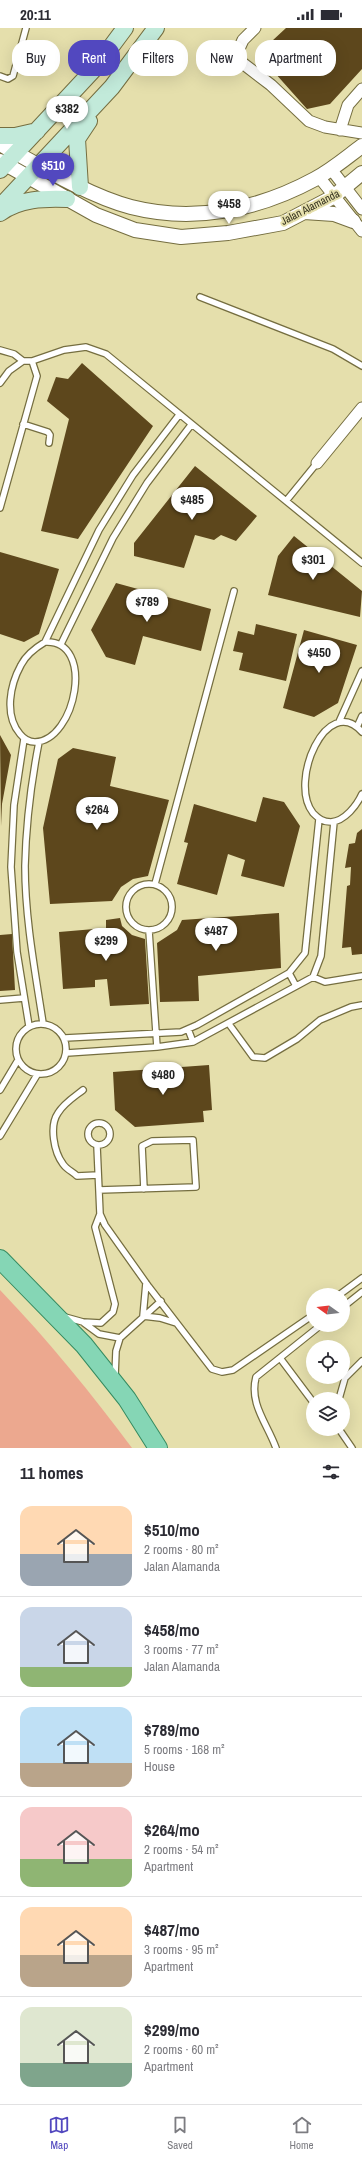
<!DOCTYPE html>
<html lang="en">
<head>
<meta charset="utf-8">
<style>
  body { margin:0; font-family:"Archivo Narrow",sans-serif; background:#f2f2f3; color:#2b2b33; height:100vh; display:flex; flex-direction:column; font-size:15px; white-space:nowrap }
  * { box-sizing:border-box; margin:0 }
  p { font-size:13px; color:#7c7c81 }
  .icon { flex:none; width:22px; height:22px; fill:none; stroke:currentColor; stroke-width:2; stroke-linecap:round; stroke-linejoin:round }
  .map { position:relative; height:1420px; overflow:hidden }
  .details { display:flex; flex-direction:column; background:#fff; flex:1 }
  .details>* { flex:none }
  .guide { position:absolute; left:12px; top:12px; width:338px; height:36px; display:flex; gap:8px }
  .needle { width:26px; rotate:285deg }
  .fabs { position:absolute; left:306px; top:1260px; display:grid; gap:8px }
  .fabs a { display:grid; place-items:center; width:44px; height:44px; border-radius:50%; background:#fff; box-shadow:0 4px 16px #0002; font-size:20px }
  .price { position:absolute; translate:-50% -34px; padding:0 9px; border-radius:14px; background:#fff; color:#222; font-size:13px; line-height:26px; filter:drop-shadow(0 1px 2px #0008) }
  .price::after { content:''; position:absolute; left:50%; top:24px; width:12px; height:9px; margin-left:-6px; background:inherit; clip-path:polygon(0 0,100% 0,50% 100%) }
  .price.on { background:#5248bf; color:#fff }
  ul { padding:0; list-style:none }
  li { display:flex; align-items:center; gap:12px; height:100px; padding:0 20px }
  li+li { border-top:1px solid #e1e1e2 }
  li span { display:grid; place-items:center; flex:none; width:112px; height:80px; border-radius:12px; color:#555 }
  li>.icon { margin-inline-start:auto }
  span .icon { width:48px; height:48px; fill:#fffc; stroke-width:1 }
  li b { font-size:17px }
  h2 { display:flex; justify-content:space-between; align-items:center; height:48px; padding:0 20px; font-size:17px }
  .chip { padding:0 14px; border-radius:16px; background:#fff; box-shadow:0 4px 16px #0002; font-size:14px; line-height:36px }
  .chip.on { background:#5248bf; color:#fff }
  .status { display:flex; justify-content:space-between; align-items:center; height:28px; padding:0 20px; background:#fff; direction:ltr }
  .status svg { height:11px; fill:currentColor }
  .dock { display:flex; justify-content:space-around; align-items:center; height:56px; border-top:1px solid #e1e1e2; background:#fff; font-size:11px; color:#7c7c81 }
  .dock a { display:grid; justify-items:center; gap:2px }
  .dock .on { color:#5248bf }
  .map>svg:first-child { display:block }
  .green { fill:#eca88f }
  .building { fill:#5d471c }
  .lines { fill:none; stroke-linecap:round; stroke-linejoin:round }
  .service-casing { stroke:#756e40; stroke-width:8 }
  .minor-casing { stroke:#756e40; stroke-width:13 }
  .tertiary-casing { stroke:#756e40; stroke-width:16 }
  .secondary-casing { stroke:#756e40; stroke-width:18 }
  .primary-casing { stroke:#358b60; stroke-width:20 }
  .service { stroke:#fff; stroke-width:5.5 }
  .minor { stroke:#fff; stroke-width:11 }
  .tertiary { stroke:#fff; stroke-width:14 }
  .secondary { stroke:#c2eada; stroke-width:16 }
  .primary { stroke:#85d6b5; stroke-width:18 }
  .labels { text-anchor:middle; stroke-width:4; stroke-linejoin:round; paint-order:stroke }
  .street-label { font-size:11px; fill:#373420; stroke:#e5dfac }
</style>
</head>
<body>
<div class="status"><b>20:11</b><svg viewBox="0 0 49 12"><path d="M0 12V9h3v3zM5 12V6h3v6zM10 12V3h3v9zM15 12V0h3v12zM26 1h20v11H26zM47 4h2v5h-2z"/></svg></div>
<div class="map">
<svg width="362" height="1420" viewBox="0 0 362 1420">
  <rect width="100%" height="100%" fill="#e5dfac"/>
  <path class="green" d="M 0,1262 C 48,1312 91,1365 132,1420 L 0,1420 Z"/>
  <path class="building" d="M 286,0 L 362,0 L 362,41 L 330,76 L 307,81 L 258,26 Z
    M 82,335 L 153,398 L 78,511 L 41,503 L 69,391 L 47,373 L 56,349 L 68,351 Z
    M 195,438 L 257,488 L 236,513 L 221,507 L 214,512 L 195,507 L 184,540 L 134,528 L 134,515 Z
    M 294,508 L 362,563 L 360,589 L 268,567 L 278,528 Z
    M 0,524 L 59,541 L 39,606 L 24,614 L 0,606 Z
    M 116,555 L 211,581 L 201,623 L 143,608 L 135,637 L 106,629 L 91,602 Z
    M 256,596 L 297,606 L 286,653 L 239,642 L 243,625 L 233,623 L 238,603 L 254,607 Z
    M 304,602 L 357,617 L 338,675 L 314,689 L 283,680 Z
    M 0,707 L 11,727 L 2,776 L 1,798 Z
    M 73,720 L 116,729 L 110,758 L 169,772 L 148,848 L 133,851 L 121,859 L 112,873 L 50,876 L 43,800 L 58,731 Z
    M 263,769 L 284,774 L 300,798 L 284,859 L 241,848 L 245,832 L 228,826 L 217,867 L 177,856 L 188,815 L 184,814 L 194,776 L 256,794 Z
    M 362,801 L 362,926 L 352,927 L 351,919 L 342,920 L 347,858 L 350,857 L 351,839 L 345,840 L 349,816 L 355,815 L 357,805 Z
    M 279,885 L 281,940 L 198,948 L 199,973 L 160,974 L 157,915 L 177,902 L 182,892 Z
    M 120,890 L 122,898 L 132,907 L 145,911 L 149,976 L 110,978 L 107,951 L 95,952 L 95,959 L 63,961 L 59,904 L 106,900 L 106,892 Z
    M 12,906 L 15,962 L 0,963 L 0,907 Z
    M 209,1037 L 212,1082 L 203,1083 L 204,1094 L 135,1099 L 115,1082 L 113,1044 Z"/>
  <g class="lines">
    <defs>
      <path id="service" d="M 0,48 L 8,51 L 13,48 L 26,0
        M 200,269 L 333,321 L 362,338
        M 0,322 L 14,326 L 23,333
        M 0,355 L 9,343 L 23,333 L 32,333 L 64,322 L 86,319 L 106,326 L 362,535
        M 23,396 L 48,404 L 50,407 L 49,415
        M 286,473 L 317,435
        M 0,480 L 37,348 L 32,333
        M 45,614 L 99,502 L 133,447 L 179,387
        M 45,614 C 96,611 76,713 35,714 C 28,714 24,711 20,706 C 4,687 10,657 21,637 C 26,627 35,620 45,614 Z
        M 61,616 L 113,510 L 147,455 L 191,397
        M 339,694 L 362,643
        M 357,699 L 362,688
        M 362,704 C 327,664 288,754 313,785 C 319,791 323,794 331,794 C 345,793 357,777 362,766
        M 24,711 L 14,777 L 11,839 L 17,924 L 29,998
        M 39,714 C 31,755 26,796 25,838 C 25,890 35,943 43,995
        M126 879a23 23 0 1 1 46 0a23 23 0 1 1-46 0Z
        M 155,856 L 234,563
        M 149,903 L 157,1019
        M 289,945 L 296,958
        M 313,949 L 325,954 L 362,948
        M 0,972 L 24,970
        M16 1021a25 25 0 1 1 50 0a25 25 0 1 1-50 0Z
        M 229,996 L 253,1029 L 265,1030 L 297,1011 L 320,992 L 351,979 L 362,977
        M 188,1001 L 193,1014
        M 65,1010 L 181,1004 L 197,997 L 289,945 L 305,925 L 319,791
        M 67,1025 L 157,1019 L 193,1014 L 313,949 L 321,928 L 334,794
        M 0,1062 L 18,1032
        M 83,1062 C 74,1069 64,1075 58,1085 C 49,1098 54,1124 63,1136 C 66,1141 73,1144 77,1148 L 98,1147
        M88 1106a11 11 0 1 1 22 0a11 11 0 1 1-22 0Z
        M 0,1108 L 37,1047
        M 99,1162 L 196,1159 L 193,1112 L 152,1113 L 142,1118 L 144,1161
        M 100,1186 L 105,1197 L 149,1259 L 212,1341 L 222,1344 L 233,1342 L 313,1287
        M 146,1255 L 143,1288 L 160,1290 L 176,1295
        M 339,1267 L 362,1250
        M 343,1279 L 362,1264
        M 65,1289 L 83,1294 L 101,1295 L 113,1284 L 115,1276 L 95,1199 L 100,1186 L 97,1118
        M 84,1295 L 99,1306 L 120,1310
        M 280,1330 L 313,1374
        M 115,1348 L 116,1323 L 120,1310 L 161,1273
        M 339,1371 L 345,1350 L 362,1333
        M 339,1401 L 352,1420
        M 276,1420 C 267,1395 249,1376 256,1349 L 321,1297"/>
      <path id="minor" d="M 255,0 L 243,12 L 238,23 L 241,34 L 271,57 L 309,93 L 325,99 L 362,105
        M 340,102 L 348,77 L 362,61
        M 331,141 L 362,181
        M 319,149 L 362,203
        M 317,435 L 362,380"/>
      <path id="tertiary" d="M 0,116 C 38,137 89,168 131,179 C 194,195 258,182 315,151 C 332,142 347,129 362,118
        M 0,133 L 96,187 L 135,202 L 181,209 L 228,205 L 283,195 L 333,169 L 362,145
        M 304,184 L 334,186 L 353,193"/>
      <path id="secondary" d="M 0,108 L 15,108 L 37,103
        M 0,142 L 96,39 L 125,0
        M 80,159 L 77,111 L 89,93
        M 0,179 L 112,59 L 156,0
        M 0,185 C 19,171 44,170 67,171"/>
      <path id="primary" d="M 0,1231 L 84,1317 L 127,1371 L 158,1420"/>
    </defs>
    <use href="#service" class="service-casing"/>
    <use href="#minor" class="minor-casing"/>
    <use href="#tertiary" class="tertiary-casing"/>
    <use href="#secondary" class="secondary-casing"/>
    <use href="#primary" class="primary-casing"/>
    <use href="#service" class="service"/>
    <use href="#minor" class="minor"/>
    <use href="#tertiary" class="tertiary"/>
    <use href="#secondary" class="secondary"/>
    <use href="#primary" class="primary"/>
  </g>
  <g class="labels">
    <g class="street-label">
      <text transform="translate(310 179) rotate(-27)" y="4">Jalan Alamanda</text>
    </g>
  </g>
</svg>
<div class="fabs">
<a><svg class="needle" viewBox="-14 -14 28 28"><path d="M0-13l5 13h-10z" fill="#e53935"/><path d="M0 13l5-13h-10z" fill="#7c7c81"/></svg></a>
<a><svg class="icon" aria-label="locate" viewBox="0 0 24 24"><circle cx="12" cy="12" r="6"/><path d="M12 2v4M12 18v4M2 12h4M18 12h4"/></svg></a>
<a><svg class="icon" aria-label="layers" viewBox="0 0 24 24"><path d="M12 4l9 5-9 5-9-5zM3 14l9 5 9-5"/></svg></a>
</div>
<b class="price" style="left:67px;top:102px">$382</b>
<b class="price on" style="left:53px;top:159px">$510</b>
<b class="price" style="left:229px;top:197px">$458</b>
<b class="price" style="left:192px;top:493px">$485</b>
<b class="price" style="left:313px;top:553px">$301</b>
<b class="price" style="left:147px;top:595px">$789</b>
<b class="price" style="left:319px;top:646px">$450</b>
<b class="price" style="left:97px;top:803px">$264</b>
<b class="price" style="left:216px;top:924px">$487</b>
<b class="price" style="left:106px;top:934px">$299</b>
<b class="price" style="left:163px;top:1068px">$480</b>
<div class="guide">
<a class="chip">Buy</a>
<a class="chip on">Rent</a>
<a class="chip">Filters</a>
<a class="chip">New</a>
<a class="chip">Apartment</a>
</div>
</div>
<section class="details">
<h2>11 homes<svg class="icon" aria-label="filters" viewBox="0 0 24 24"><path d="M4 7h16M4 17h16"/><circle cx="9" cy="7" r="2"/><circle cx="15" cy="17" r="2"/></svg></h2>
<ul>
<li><span style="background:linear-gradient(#ffd9b3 60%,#9aa5b1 0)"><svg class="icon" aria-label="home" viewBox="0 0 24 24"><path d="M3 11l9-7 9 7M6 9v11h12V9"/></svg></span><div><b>$510/mo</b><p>2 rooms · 80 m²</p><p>Jalan Alamanda</p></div></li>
<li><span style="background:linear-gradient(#c9d6e8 75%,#8fb573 0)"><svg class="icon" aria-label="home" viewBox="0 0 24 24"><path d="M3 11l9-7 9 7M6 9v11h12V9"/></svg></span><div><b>$458/mo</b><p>3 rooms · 77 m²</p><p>Jalan Alamanda</p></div></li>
<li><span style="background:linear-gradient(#bfe0f5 70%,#b9a48a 0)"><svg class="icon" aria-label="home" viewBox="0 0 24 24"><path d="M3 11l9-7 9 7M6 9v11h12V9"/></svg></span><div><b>$789/mo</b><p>5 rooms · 168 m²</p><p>House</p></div></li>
<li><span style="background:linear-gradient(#f6c9c9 65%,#8fb573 0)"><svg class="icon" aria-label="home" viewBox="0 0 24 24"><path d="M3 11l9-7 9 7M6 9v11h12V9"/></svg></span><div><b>$264/mo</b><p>2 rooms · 54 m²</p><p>Apartment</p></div></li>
<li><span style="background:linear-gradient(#ffd9b3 60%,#b9a48a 0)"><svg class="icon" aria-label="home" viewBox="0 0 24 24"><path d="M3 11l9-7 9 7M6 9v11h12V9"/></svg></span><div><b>$487/mo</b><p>3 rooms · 95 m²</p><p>Apartment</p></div></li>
<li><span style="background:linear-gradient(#dfe7d0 70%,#7fa58c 0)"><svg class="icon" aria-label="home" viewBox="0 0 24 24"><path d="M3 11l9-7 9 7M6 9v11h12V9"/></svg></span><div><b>$299/mo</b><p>2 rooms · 60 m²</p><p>Apartment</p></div></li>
</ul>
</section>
<nav class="dock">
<a class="on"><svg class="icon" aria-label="map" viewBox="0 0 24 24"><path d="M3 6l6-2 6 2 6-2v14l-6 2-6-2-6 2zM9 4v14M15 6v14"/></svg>Map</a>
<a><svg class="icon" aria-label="saved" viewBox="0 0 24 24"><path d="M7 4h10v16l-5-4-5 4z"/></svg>Saved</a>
<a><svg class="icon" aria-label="home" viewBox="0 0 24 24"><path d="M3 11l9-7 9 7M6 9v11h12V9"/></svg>Home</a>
</nav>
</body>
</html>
